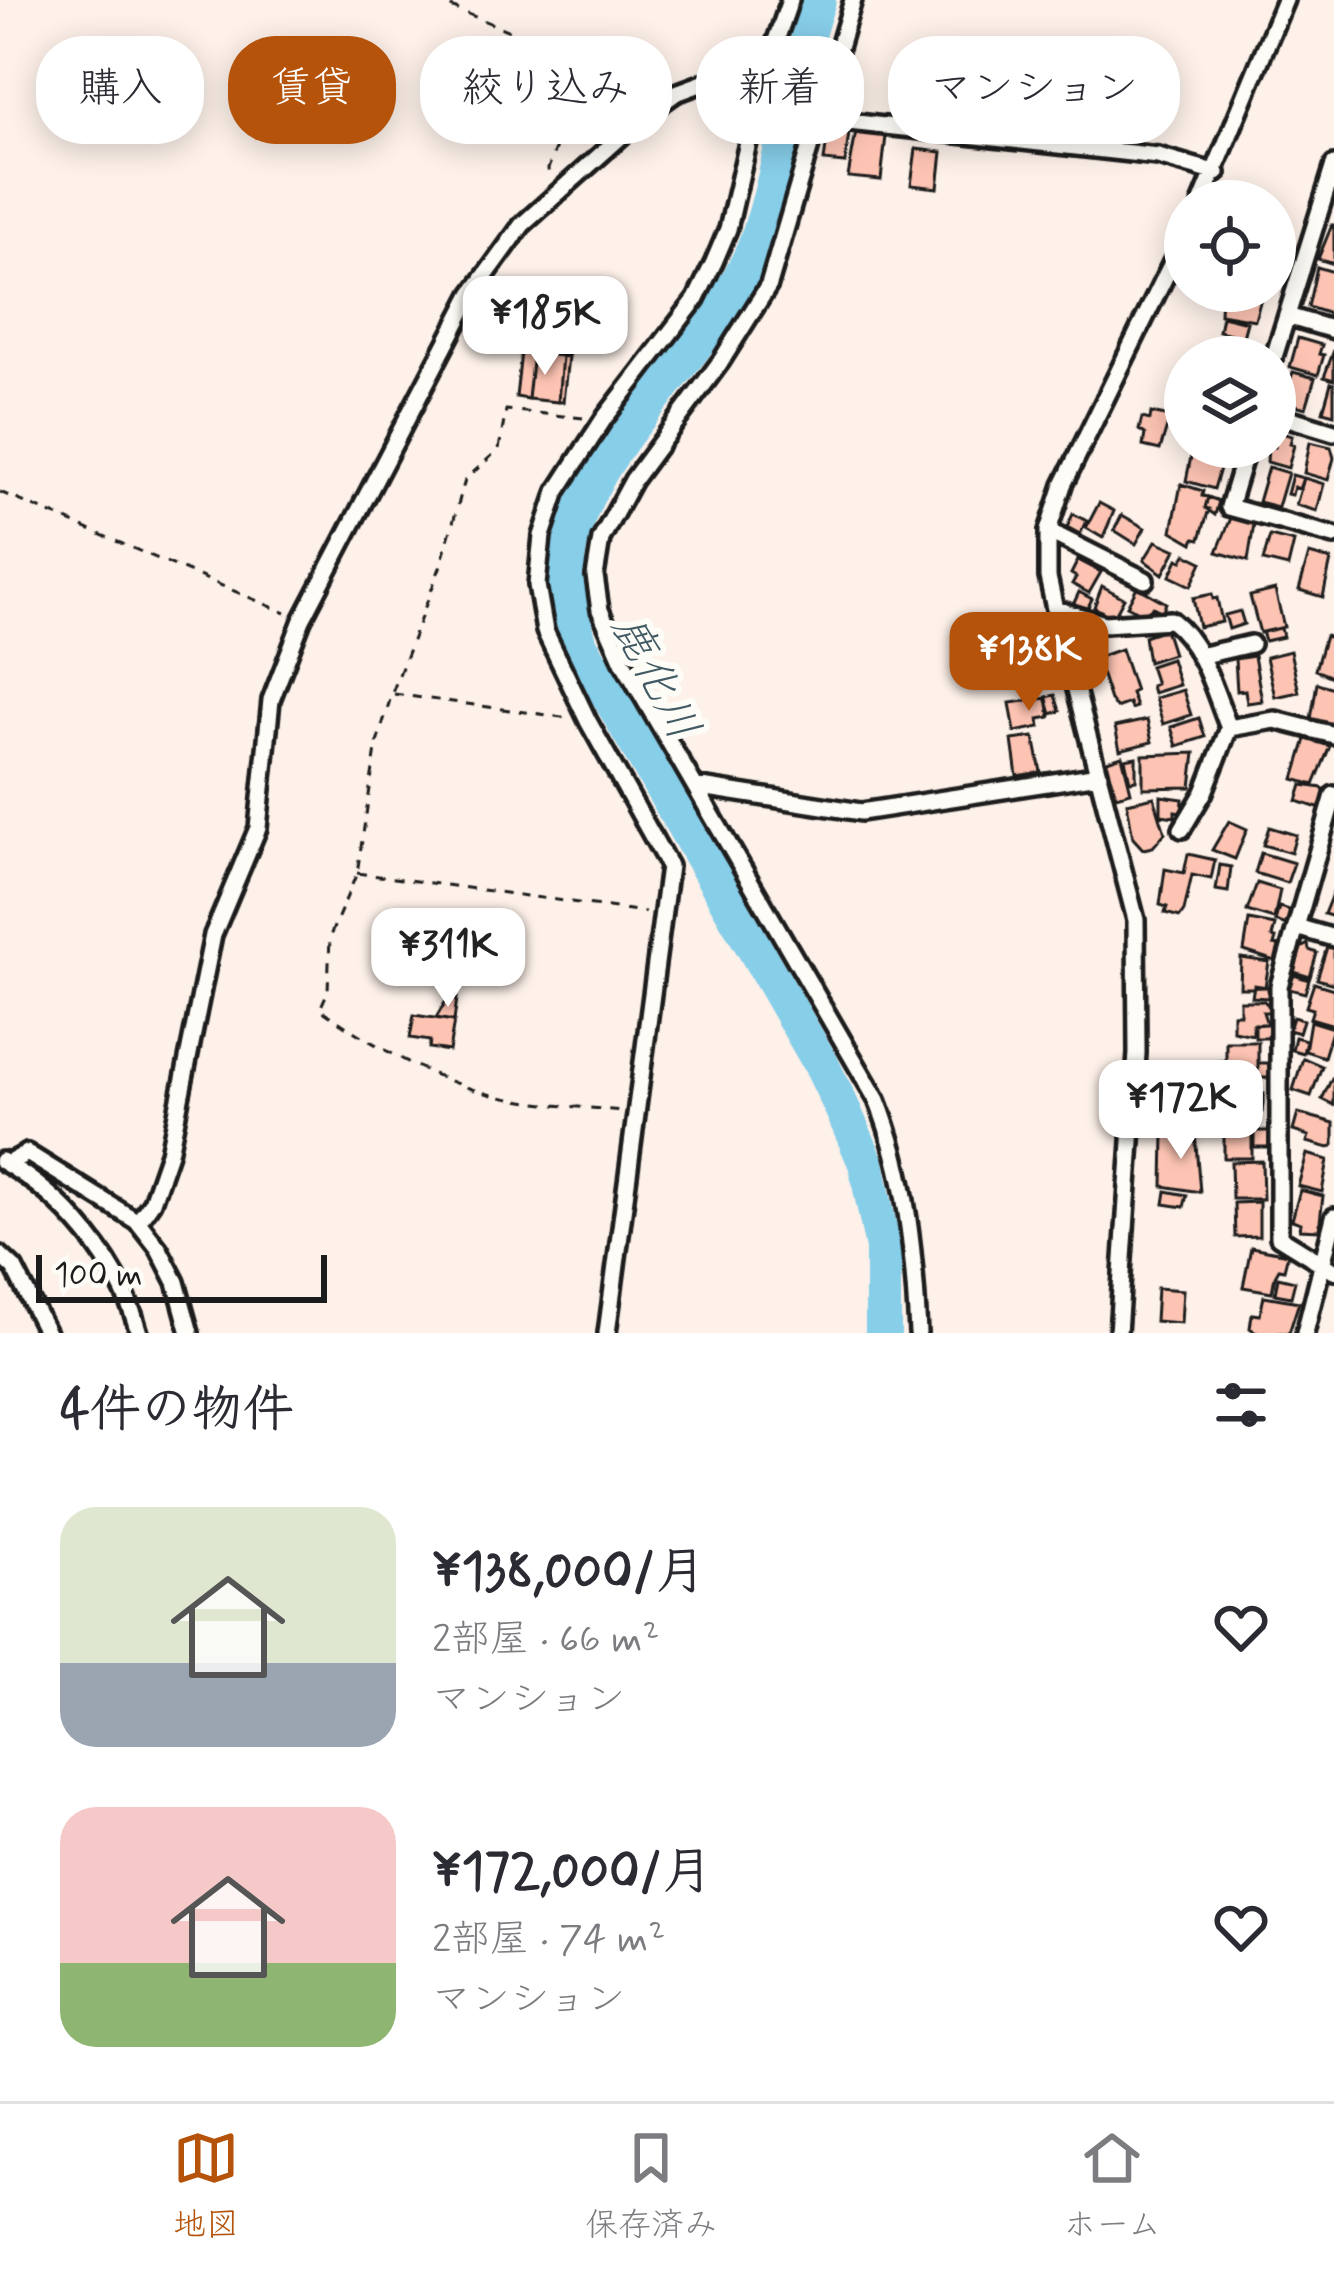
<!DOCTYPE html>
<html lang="ja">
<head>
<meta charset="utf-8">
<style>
  body { margin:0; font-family:Mynerve,"Klee One",sans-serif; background:#f7f7f7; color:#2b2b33; height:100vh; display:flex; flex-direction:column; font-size:45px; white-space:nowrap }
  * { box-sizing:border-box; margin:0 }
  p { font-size:39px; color:#7c7c81 }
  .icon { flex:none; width:66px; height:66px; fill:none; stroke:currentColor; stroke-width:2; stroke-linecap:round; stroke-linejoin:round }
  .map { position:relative; height:1333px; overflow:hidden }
  .sheet { display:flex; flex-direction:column; background:#fff; flex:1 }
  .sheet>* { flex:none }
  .hud { position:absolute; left:36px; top:36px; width:1263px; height:108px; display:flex; gap:24px }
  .controls { position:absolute; left:1164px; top:180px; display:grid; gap:24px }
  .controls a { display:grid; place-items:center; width:132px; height:132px; border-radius:50%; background:#fff; box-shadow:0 6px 30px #0003; font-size:60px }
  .scale { position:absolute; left:36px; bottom:30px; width:291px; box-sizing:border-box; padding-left:12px; border:6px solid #1c1c1c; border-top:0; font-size:33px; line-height:42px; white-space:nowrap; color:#1c1c1c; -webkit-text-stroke:9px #fdfcf7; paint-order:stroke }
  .price { position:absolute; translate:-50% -102px; padding:0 27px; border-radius:24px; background:#fff; color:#222; font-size:39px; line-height:78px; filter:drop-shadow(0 3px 6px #0008) }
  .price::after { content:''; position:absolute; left:50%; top:72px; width:36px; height:27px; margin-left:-18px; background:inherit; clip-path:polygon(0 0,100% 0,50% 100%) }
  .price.selected { background:#b45309; color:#fff }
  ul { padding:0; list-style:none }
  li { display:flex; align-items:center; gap:36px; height:300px; padding:0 60px }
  li span { display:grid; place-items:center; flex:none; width:336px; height:240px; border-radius:36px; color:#555 }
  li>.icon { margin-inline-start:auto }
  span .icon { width:144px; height:144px; fill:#fffc; stroke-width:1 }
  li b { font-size:51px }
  h2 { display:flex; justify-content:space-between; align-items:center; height:144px; padding:0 60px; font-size:51px }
  .pill { padding:0 42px; border-radius:48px; background:#fff; box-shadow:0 6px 30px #0003; font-size:42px; line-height:108px }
  .pill.selected { background:#b45309; color:#fff }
  .tabs { display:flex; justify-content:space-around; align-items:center; height:168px; border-top:3px solid #e1e1e2; background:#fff; font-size:33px; color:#7c7c81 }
  .tabs a { display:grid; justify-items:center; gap:6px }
  .tabs .selected { color:#b45309 }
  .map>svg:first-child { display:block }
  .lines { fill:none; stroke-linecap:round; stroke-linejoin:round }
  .river { stroke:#87cee9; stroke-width:36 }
  .building { fill:#fdc4b3; stroke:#1c1c1c; stroke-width:3 }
  .minor-casing { stroke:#1c1c1c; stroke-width:24 }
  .path { stroke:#1c1c1c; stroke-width:3; stroke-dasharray:9 9; stroke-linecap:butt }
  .minor { stroke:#fdfcf7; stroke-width:15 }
  .labels { text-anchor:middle; stroke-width:12; stroke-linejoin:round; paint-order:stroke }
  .water-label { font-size:45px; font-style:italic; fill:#415a64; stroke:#fdfcf7 }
</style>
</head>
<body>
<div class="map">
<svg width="1334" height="1333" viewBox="0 0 1334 1333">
  <rect width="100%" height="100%" fill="#fdf1e9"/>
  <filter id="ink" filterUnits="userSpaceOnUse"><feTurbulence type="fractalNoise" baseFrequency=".00833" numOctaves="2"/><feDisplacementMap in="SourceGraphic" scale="24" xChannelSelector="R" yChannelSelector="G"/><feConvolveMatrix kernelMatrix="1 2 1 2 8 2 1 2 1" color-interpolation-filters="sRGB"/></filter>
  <g filter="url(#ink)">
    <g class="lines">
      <path class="river" d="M 818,0 C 790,78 785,163 757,241 C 718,352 575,450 567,564 C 565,593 572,618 580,645 L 821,1064 L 843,1110 L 866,1163 L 883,1248 L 883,1333"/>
    </g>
    <path class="building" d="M 828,130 L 849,133 L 845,163 L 824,161 Z
      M 856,132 L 886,136 L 881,180 L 848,177 Z
      M 916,149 L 942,152 L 938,188 L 911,185 Z
      M 1332,225 L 1334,225 L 1334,264 L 1318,259 Z
      M 1317,267 L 1334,272 L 1330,314 L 1308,307 Z
      M 1221,291 L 1263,291 L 1255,320 L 1220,314 Z
      M 1222,316 L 1247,322 L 1243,337 L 1219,331 Z
      M 536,337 L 571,342 L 569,354 L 535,350 Z
      M 1298,338 L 1322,345 L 1319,354 L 1324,355 L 1318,375 L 1290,367 Z
      M 1334,350 L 1334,380 L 1324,377 Z
      M 521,352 L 533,353 L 528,399 L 516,397 Z
      M 533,353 L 562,356 L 558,402 L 528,399 Z
      M 562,356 L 568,357 L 563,402 L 558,402 Z
      M 1293,372 L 1315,378 L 1306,408 L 1284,402 L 1288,377 L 1291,378 Z
      M 1331,383 L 1334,384 L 1334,414 L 1323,411 Z
      M 1151,413 L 1170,417 L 1160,450 L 1143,446 L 1145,434 L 1139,430 L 1142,418 L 1150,420 Z
      M 1275,431 L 1292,436 L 1290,444 L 1294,445 L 1288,468 L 1267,462 L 1268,447 L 1275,447 Z
      M 1310,442 L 1331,447 L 1334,458 L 1328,480 L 1304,473 Z
      M 1193,447 L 1217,453 L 1214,463 L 1221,465 L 1214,489 L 1186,481 Z
      M 1268,467 L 1288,473 L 1278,507 L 1258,502 Z
      M 1292,475 L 1303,478 L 1299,489 L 1294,487 L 1292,495 L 1287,494 Z
      M 1304,478 L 1324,484 L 1317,511 L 1296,505 Z
      M 1181,484 L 1203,491 L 1202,496 L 1208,497 L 1205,508 L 1209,509 L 1200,539 L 1195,538 L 1193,543 L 1172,531 Z
      M 1208,497 L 1219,501 L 1215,515 L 1205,508 Z
      M 1099,503 L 1114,511 L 1103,538 L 1086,528 Z
      M 1073,514 L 1087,521 L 1080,534 L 1067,527 Z
      M 1122,515 L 1145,528 L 1136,544 L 1114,530 Z
      M 1231,518 L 1254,524 L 1248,561 L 1217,552 Z
      M 1270,536 L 1294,542 L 1288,567 L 1263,561 Z
      M 1156,541 L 1176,550 L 1163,574 L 1144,560 Z
      M 1186,554 L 1202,562 L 1191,586 L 1170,576 L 1178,559 L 1182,561 Z
      M 1309,554 L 1331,560 L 1323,597 L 1299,590 Z
      M 1078,560 L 1101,572 L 1089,593 L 1072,584 L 1076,577 L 1071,574 Z
      M 1102,586 L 1124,598 L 1113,618 L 1094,607 Z
      M 1137,587 L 1166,603 L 1162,612 L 1153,607 L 1143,614 L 1127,606 Z
      M 1275,590 L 1284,627 L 1260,633 L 1250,596 Z
      M 1079,592 L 1092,599 L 1086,611 L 1073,605 Z
      M 1212,594 L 1213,599 L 1217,598 L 1222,622 L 1199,627 L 1193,598 Z
      M 1240,611 L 1244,624 L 1229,629 L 1225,615 Z
      M 1281,628 L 1283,637 L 1265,641 L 1262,632 Z
      M 1165,629 L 1173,654 L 1148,662 L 1144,636 Z
      M 1325,636 L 1334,639 L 1334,678 L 1315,670 Z
      M 1121,649 L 1135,691 L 1131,693 L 1136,707 L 1131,709 L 1129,703 L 1116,708 L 1110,700 L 1096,658 Z
      M 1290,651 L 1299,692 L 1275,697 L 1266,657 Z
      M 1254,656 L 1262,701 L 1247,703 L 1245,690 L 1237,691 L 1235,659 Z
      M 1094,657 L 1098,671 L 1086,675 L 1082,661 Z
      M 1171,659 L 1179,685 L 1153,693 L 1151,686 L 1156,684 L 1150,666 Z
      M 1317,683 L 1334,688 L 1334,725 L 1311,719 Z
      M 1183,690 L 1191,715 L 1163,724 L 1155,698 Z
      M 1055,695 L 1060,711 L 1051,714 L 1046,697 Z
      M 1047,698 L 1050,717 L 1039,719 L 1040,727 L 1015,732 L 1010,703 Z
      M 1199,718 L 1205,737 L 1177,746 L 1171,727 Z
      M 1147,720 L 1152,742 L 1120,750 L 1115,727 Z
      M 1034,737 L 1041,772 L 1017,776 L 1012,740 Z
      M 1306,739 L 1330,746 L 1314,785 L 1294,779 Z
      M 1195,753 L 1191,787 L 1143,788 L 1143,755 Z
      M 1122,756 L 1131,792 L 1116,796 L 1107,761 Z
      M 1136,757 L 1136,780 L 1130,781 L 1125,759 Z
      M 1302,785 L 1322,788 L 1325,792 L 1321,809 L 1297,801 Z
      M 1161,796 L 1183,799 L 1182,812 L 1175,811 L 1175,817 L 1161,815 Z
      M 1154,797 L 1165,833 L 1153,847 L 1143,849 L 1133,838 L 1127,803 Z
      M 1229,821 L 1247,829 L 1235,859 L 1212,850 Z
      M 1269,827 L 1296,835 L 1291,853 L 1263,845 Z
      M 1261,853 L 1294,863 L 1287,883 L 1255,873 Z
      M 1188,854 L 1215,860 L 1211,879 L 1192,875 L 1184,911 L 1180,917 L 1165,913 L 1167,907 L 1160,905 L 1165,869 L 1184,873 Z
      M 1220,865 L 1231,867 L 1228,892 L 1216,890 Z
      M 1257,883 L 1280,890 L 1274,919 L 1247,911 Z
      M 1334,889 L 1334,917 L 1324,914 Z
      M 1279,907 L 1292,911 L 1287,925 L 1275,921 Z
      M 1249,920 L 1275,925 L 1272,937 L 1276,938 L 1274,945 L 1279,946 L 1275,961 L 1244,951 Z
      M 1308,944 L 1309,950 L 1317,953 L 1310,977 L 1294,972 L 1301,948 Z
      M 1327,947 L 1334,948 L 1334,984 L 1317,979 Z
      M 1241,958 L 1269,962 L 1265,987 L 1240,988 Z
      M 1294,975 L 1309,980 L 1305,993 L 1289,989 Z
      M 1314,983 L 1334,989 L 1334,1025 L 1310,1018 L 1313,1009 L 1306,1007 Z
      M 1254,985 L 1268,987 L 1268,998 L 1252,997 Z
      M 449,996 L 457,998 L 454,1021 L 436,1018 Z
      M 1240,1001 L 1264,1001 L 1268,1005 L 1269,1012 L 1263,1012 L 1267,1024 L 1253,1025 L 1253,1035 L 1233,1031 L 1233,1014 L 1240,1014 Z
      M 414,1015 L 454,1021 L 449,1051 L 429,1048 L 430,1041 L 410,1038 Z
      M 1293,1017 L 1303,1020 L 1299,1033 L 1289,1030 Z
      M 1310,1021 L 1333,1028 L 1324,1057 L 1305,1051 Z
      M 1255,1024 L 1269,1024 L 1268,1038 L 1255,1038 Z
      M 1295,1037 L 1306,1040 L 1303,1053 L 1292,1050 Z
      M 1226,1042 L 1258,1042 L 1258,1076 L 1219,1076 L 1219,1061 L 1226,1061 Z
      M 1303,1058 L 1322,1066 L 1311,1096 L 1293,1090 Z
      M 1258,1063 L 1271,1063 L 1270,1078 L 1258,1078 Z
      M 1332,1078 L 1334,1079 L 1334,1105 L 1322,1099 Z
      M 1259,1080 L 1259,1094 L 1264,1094 L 1262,1112 L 1237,1113 L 1237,1103 L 1231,1103 L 1226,1084 Z
      M 1298,1113 L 1334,1123 L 1334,1145 L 1329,1148 L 1307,1142 L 1309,1136 L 1293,1131 Z
      M 1224,1121 L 1252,1121 L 1252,1158 L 1224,1158 Z
      M 1254,1131 L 1270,1131 L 1270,1147 L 1254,1147 Z
      M 1164,1133 L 1195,1133 L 1200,1192 L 1163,1186 Z
      M 1307,1154 L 1328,1160 L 1322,1192 L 1298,1186 Z
      M 1262,1161 L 1263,1199 L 1232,1199 L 1231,1162 Z
      M 1300,1190 L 1323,1196 L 1319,1230 L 1300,1229 L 1301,1223 L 1292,1220 Z
      M 1166,1191 L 1187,1195 L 1184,1207 L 1164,1204 Z
      M 1259,1202 L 1259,1236 L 1235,1237 L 1234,1203 Z
      M 1251,1247 L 1288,1254 L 1284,1270 L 1279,1269 L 1275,1276 L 1272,1292 L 1243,1287 Z
      M 1278,1277 L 1295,1281 L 1291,1297 L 1275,1294 Z
      M 1157,1288 L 1183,1290 L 1181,1323 L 1155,1321 Z
      M 1264,1296 L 1299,1302 L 1289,1333 L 1257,1333 L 1250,1328 L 1252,1314 L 1260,1315 Z"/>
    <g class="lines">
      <defs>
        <path id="minor" d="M 853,0 L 769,285 L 721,361 L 633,480 L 601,539 L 595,576 L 600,610 L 624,664 L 877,1100 C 907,1175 914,1253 918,1333
          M 749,136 L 821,119 L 1158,156 L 1217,173
          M 1202,201 L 1285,0
          M 1287,316 L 1334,330
          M 1274,357 L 1334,165
          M 1275,414 L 1334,432
          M 1247,447 L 1229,507 L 1334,536
          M 1048,531 L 1145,580
          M 1055,609 L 1104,624 L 1171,620 C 1203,645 1214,691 1229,728 L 1275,720 L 1334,735
          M 1199,656 L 1251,644
          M 695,786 L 861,812 L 1099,775
          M 1334,795 L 1279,986 L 1279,1237 L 1334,1271
          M 1182,829 L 1204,792 L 1229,728
          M 1296,927 L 1334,938
          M 2,1161 C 65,1197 120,1262 139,1333
          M 7,1164 L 27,1153 L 138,1222 L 159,1249 L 176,1282 L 190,1333
          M 138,1222 L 152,1202 L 169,1153 L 213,935 L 258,828 L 271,700 L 302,620 L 472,294 L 522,225 L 645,115 L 676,93 L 714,79 L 763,78
          M 0,1255 L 14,1268 L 47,1333
          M 607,1333 L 669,866 L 588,721 L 545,631 L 537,585 L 542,536 L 557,491 L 603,420 L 696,299 L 714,262 L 728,229 L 763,78 L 790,0
          M 1118,1333 L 1137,1053 L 1136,920 L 1055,609 L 1048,577 L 1048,531 L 1063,485 L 1185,236
          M 1305,1333 L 1334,1217"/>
      </defs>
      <use href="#minor" class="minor-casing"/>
      <path class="path" d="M 434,0 L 585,62 L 548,169 L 549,176
        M 583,418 L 506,410 L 499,449 L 465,480 L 441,565 L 392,693 L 377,743 L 357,873 L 330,936 L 328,991 L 320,1009 C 375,1047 450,1090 517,1100 C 551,1106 586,1107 621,1111
        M 0,492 L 286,613
        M 394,694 L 569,718
        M 357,873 L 645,912"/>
      <use href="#minor" class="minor"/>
    </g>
  </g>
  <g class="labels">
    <g class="water-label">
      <text transform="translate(657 676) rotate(62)" y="16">鹿化川</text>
    </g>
  </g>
</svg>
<div class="controls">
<a><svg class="icon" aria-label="locate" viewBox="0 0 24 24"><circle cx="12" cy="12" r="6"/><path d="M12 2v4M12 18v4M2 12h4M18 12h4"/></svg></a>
<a><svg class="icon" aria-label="layers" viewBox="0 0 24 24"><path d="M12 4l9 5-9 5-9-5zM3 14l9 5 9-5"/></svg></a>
</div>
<div class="scale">100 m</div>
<b class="price" style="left:545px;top:378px">¥185K</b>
<b class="price selected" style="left:1029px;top:714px">¥138K</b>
<b class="price" style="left:448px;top:1010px">¥311K</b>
<b class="price" style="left:1181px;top:1162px">¥172K</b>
<div class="hud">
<a class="pill">購入</a>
<a class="pill selected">賃貸</a>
<a class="pill">絞り込み</a>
<a class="pill">新着</a>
<a class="pill">マンション</a>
</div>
</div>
<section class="sheet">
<h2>4件の物件<svg class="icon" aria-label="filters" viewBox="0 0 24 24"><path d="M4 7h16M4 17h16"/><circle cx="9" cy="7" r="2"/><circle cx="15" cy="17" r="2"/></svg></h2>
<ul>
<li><span style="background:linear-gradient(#dfe7d0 65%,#9aa5b1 0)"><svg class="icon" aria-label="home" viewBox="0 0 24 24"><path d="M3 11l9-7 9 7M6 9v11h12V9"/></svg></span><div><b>¥138,000/月</b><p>2部屋 · 66 m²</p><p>マンション</p></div><svg class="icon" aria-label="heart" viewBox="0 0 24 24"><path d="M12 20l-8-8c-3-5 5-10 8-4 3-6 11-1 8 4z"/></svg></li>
<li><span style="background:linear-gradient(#f6c9c9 65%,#8fb573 0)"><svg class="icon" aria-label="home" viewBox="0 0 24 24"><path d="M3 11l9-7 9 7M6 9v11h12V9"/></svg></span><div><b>¥172,000/月</b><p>2部屋 · 74 m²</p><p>マンション</p></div><svg class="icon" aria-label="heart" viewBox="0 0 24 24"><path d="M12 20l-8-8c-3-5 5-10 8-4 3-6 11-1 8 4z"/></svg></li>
</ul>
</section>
<nav class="tabs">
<a class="selected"><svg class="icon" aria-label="map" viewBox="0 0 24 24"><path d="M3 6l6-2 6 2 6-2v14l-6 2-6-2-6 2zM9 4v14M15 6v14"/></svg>地図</a>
<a><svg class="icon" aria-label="saved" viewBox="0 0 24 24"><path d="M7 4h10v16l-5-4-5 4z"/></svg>保存済み</a>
<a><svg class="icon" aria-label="home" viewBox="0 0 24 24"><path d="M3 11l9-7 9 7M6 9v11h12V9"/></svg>ホーム</a>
</nav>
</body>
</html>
